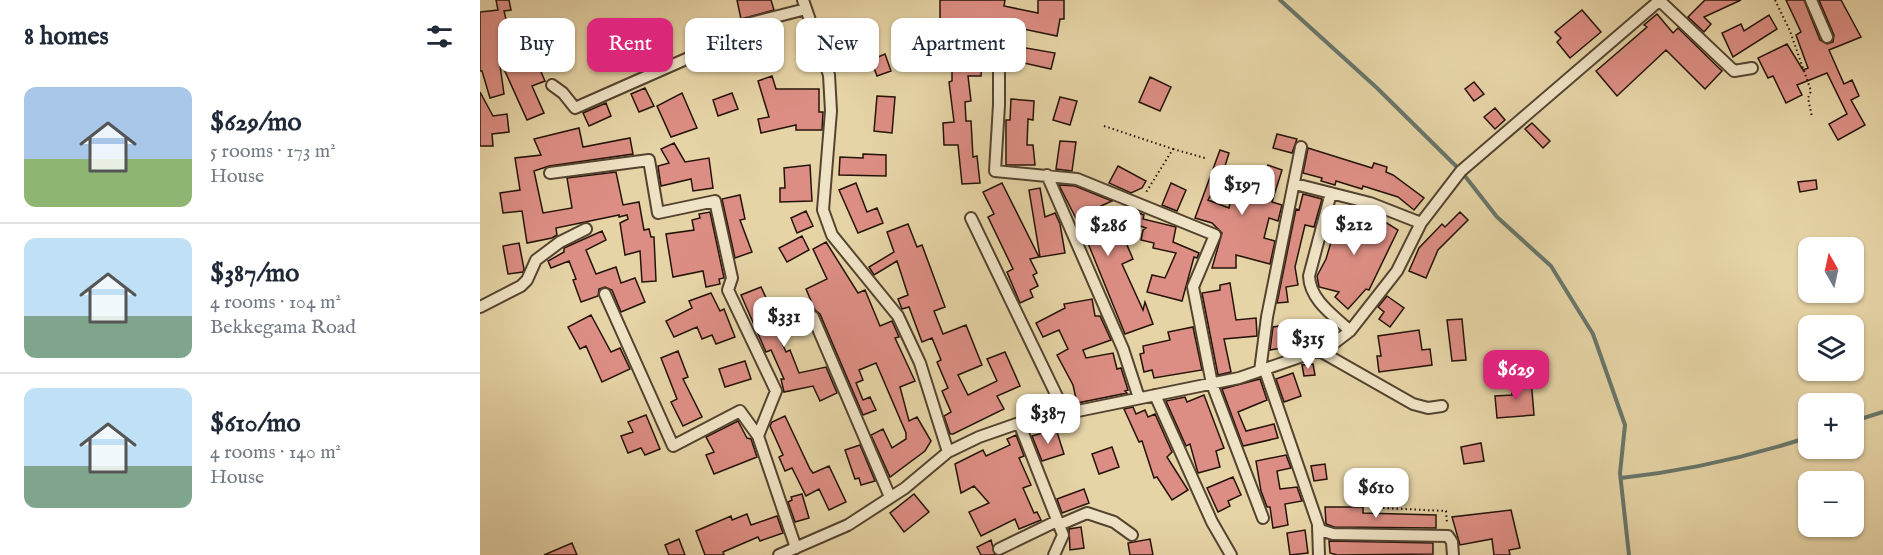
<!DOCTYPE html>
<html lang="en">
<head>
<meta charset="utf-8">
<style>
  body { margin:0; font-family:"IM FELL English",serif; background:#f6f6f7; color:#1f2937; height:100vh; display:flex; flex-direction:column; font-size:22px; white-space:nowrap }
  * { box-sizing:border-box; margin:0 }
  p { font-size:20px; color:#747a83 }
  .icon { flex:none; width:33px; height:33px; fill:none; stroke:currentColor; stroke-width:2; stroke-linecap:round; stroke-linejoin:round }
  .map { position:relative; flex:1; overflow:hidden }
  .drawer { display:flex; flex-direction:column; background:#fff; width:480px }
  .drawer>* { flex:none }
  .hud { position:absolute; left:18px; top:18px; width:570px; height:54px; display:flex; gap:12px }
  .needle { width:39px; rotate:351deg }
  .tools { position:absolute; left:1318px; top:237px; display:grid; gap:12px }
  .tools a { display:grid; place-items:center; width:66px; height:66px; border-radius:12px; background:#fff; box-shadow:0 2px 4px #0004; font-size:30px }
  .price { position:absolute; translate:-50% -51px; padding:0 14px; border-radius:12px; background:#fff; color:#222; font-size:20px; line-height:39px; filter:drop-shadow(0 2px 3px #0008) }
  .price::after { content:''; position:absolute; left:50%; top:36px; width:18px; height:14px; margin-left:-9px; background:inherit; clip-path:polygon(0 0,100% 0,50% 100%) }
  .price.on { background:#db2777; color:#fff }
  ul { padding:0; list-style:none }
  li { display:flex; align-items:center; gap:18px; height:150px; padding:0 24px }
  li+li { border-top:2px solid #e0e1e3 }
  li span { display:grid; place-items:center; flex:none; width:168px; height:120px; border-radius:12px; color:#555 }
  li>.icon { margin-inline-start:auto }
  span .icon { width:72px; height:72px; fill:#fffc; stroke-width:1 }
  li b { font-size:26px }
  h2 { display:flex; justify-content:space-between; align-items:center; height:72px; padding:0 24px; font-size:26px }
  .tag { padding:0 21px; border-radius:12px; background:#fff; box-shadow:0 2px 4px #0004; font-size:21px; line-height:54px }
  .tag.on { background:#db2777; color:#fff }
  main { display:flex; flex:1; min-height:0 }
  .map>svg:first-child { display:block }
  .lines { fill:none; stroke-linecap:round; stroke-linejoin:round }
  .stream { stroke:#68766a; stroke-width:4 }
  .building { fill:#dd8e84; stroke:#241308; stroke-width:1.5 }
  .minor-casing { stroke:#544330; stroke-width:14 }
  .path { stroke:#241308; stroke-width:2; stroke-dasharray:1.5 3; stroke-linecap:butt }
  .minor { stroke:#efe3c5; stroke-width:10 }
</style>
</head>
<body>
<main>
<section class="drawer">
<h2>8 homes<svg class="icon" aria-label="filters" viewBox="0 0 24 24"><path d="M4 7h16M4 17h16"/><circle cx="9" cy="7" r="2"/><circle cx="15" cy="17" r="2"/></svg></h2>
<ul>
<li><span style="background:linear-gradient(#a9c7e8 60%,#8fb573 0)"><svg class="icon" aria-label="home" viewBox="0 0 24 24"><path d="M3 11l9-7 9 7M6 9v11h12V9"/></svg></span><div><b>$629/mo</b><p>5 rooms · 173 m²</p><p>House</p></div></li>
<li><span style="background:linear-gradient(#bfe0f5 65%,#7fa58c 0)"><svg class="icon" aria-label="home" viewBox="0 0 24 24"><path d="M3 11l9-7 9 7M6 9v11h12V9"/></svg></span><div><b>$387/mo</b><p>4 rooms · 104 m²</p><p>Bekkegama Road</p></div></li>
<li><span style="background:linear-gradient(#bfe0f5 65%,#7fa58c 0)"><svg class="icon" aria-label="home" viewBox="0 0 24 24"><path d="M3 11l9-7 9 7M6 9v11h12V9"/></svg></span><div><b>$610/mo</b><p>4 rooms · 140 m²</p><p>House</p></div></li>
</ul>
</section>
<div class="map">
<svg width="1403" height="555" viewBox="0 0 1403 555">
  <rect width="100%" height="100%" fill="#e6d4a6"/>
  <filter id="stains"><feTurbulence type="fractalNoise" baseFrequency=".00333" numOctaves="4"/><feColorMatrix values="0 0 0 0 .2 0 0 0 0 .09 0 0 0 0 .02 0 0 0 .5 -.17"/></filter>
  <radialGradient id="worn" r=".72"><stop offset=".6" stop-color="#630" stop-opacity="0"/><stop offset="1" stop-color="#630" stop-opacity=".3"/></radialGradient>
  <g class="lines">
    <path class="stream" d="M 800,0 L 897,88 L 981,171 L 1017,217 L 1071,266 L 1113,334 L 1145,425 L 1140,473 L 1149,555
      M 1374,421 L 1403,412
      M 1141,478 C 1205,471 1268,457 1329,437"/>
  </g>
  <path class="building" d="M 16,0 L 29,0 L 31,10 L 24,11 L 28,28 L 22,29 L 29,60 L 52,51 L 65,81 L 52,86 L 64,113 L 47,120 L 19,58 L 24,94 L 10,98 L 2,71 L 0,71 L 0,12 L 18,10 Z
    M 257,0 L 291,0 L 294,10 L 261,19 Z
    M 460,0 L 525,0 L 524,6 L 558,13 L 558,0 L 584,0 L 584,19 L 580,19 L 577,36 L 514,23 L 486,21 L 480,24 L 479,30 L 482,34 L 503,38 L 501,76 L 488,76 L 491,101 L 485,102 L 486,121 L 491,121 L 493,157 L 497,156 L 500,183 L 482,184 L 478,145 L 464,145 L 463,123 L 474,122 L 469,82 L 472,81 L 472,52 L 463,51 L 464,40 L 473,41 L 476,19 L 460,19 Z
    M 1225,0 L 1261,0 L 1224,17 L 1231,24 L 1224,32 L 1208,17 Z
    M 1306,0 L 1324,0 L 1340,40 L 1347,44 L 1353,42 L 1354,35 L 1339,0 L 1361,0 L 1381,37 L 1349,50 L 1364,84 L 1372,80 L 1379,96 L 1371,100 L 1385,125 L 1358,140 L 1349,124 L 1367,114 L 1347,73 L 1317,85 L 1322,95 L 1306,103 L 1293,76 L 1288,78 L 1278,58 L 1307,44 L 1323,70 L 1328,68 L 1316,35 L 1321,32 Z
    M 1102,10 L 1121,32 L 1090,58 L 1077,42 L 1081,38 L 1075,32 Z
    M 1177,14 L 1193,33 L 1198,28 L 1242,71 L 1225,89 L 1186,50 L 1137,96 L 1116,71 L 1167,27 L 1164,25 Z
    M 1289,15 L 1297,29 L 1253,57 L 1242,33 L 1261,24 L 1264,31 Z
    M 297,24 L 300,41 L 282,45 L 284,50 L 267,59 L 258,42 L 281,28 Z
    M 370,27 L 380,41 L 357,56 L 347,41 Z
    M 529,45 L 575,53 L 571,69 L 526,59 Z
    M 405,54 L 411,71 L 397,76 L 391,60 Z
    M 292,76 L 296,89 L 339,89 L 339,112 L 343,112 L 342,130 L 316,130 L 316,125 L 281,133 L 278,119 L 289,117 L 278,81 Z
    M 670,77 L 691,87 L 680,111 L 659,102 Z
    M 994,82 L 1004,94 L 994,101 L 985,89 Z
    M 165,88 L 174,106 L 159,112 L 151,94 Z
    M 0,92 L 13,116 L 27,114 L 29,132 L 12,134 L 13,146 L 0,146 Z
    M 202,93 L 217,128 L 191,137 L 177,106 Z
    M 252,93 L 258,109 L 238,116 L 233,100 Z
    M 397,96 L 415,97 L 412,133 L 394,131 Z
    M 580,97 L 597,101 L 590,125 L 573,120 Z
    M 531,99 L 554,101 L 553,120 L 548,119 L 547,145 L 553,145 L 555,165 L 526,165 L 526,120 L 530,120 Z
    M 126,103 L 131,116 L 109,126 L 103,113 Z
    M 1015,108 L 1025,120 L 1015,129 L 1004,117 Z
    M 1052,123 L 1070,141 L 1063,148 L 1045,129 Z
    M 99,128 L 103,147 L 150,138 L 153,154 L 69,166 L 54,171 L 63,213 L 92,208 L 87,178 L 136,172 L 143,205 L 159,202 L 164,230 L 169,229 L 171,237 L 174,237 L 176,281 L 162,282 L 160,251 L 145,255 L 140,223 L 148,219 L 147,215 L 139,217 L 139,215 L 76,228 L 77,235 L 72,238 L 47,243 L 42,211 L 23,213 L 20,193 L 40,190 L 35,158 L 61,155 L 54,139 Z
    M 797,134 L 817,139 L 812,153 L 793,148 Z
    M 580,141 L 596,142 L 592,171 L 576,169 Z
    M 194,143 L 205,162 L 229,158 L 233,188 L 213,191 L 211,179 L 181,186 L 178,166 L 189,163 L 181,149 Z
    M 828,148 L 892,168 L 894,163 L 907,167 L 906,172 L 913,175 L 944,198 L 934,210 L 918,197 L 883,186 L 882,189 L 856,181 L 855,185 L 841,181 L 842,178 L 823,173 Z
    M 740,150 L 749,153 L 742,176 L 728,200 L 749,208 L 755,178 L 782,184 L 788,165 L 802,170 L 792,202 L 802,205 L 798,221 L 789,218 L 784,238 L 795,241 L 790,264 L 756,255 L 756,268 L 732,268 L 742,233 L 732,223 L 715,218 Z
    M 383,154 L 406,155 L 406,176 L 359,175 L 360,157 L 383,158 Z
    M 330,165 L 332,201 L 300,202 L 300,188 L 305,188 L 304,168 Z
    M 638,166 L 666,181 L 662,188 L 651,193 L 629,183 Z
    M 1336,180 L 1337,189 L 1320,192 L 1318,182 Z
    M 376,183 L 387,212 L 397,208 L 403,223 L 378,233 L 359,190 Z
    M 522,183 L 559,257 L 550,259 L 557,273 L 553,275 L 558,286 L 550,290 L 553,297 L 540,303 L 527,272 L 533,269 L 508,217 L 514,214 L 503,192 Z
    M 691,183 L 706,190 L 697,211 L 682,205 Z
    M 579,185 L 595,186 L 632,201 L 621,206 L 637,242 L 644,238 L 653,259 L 642,264 L 663,310 L 665,302 L 673,324 L 645,334 L 605,236 Z
    M 560,188 L 565,217 L 575,213 L 580,224 L 585,253 L 560,257 L 549,190 Z
    M 823,194 L 842,199 L 834,227 L 825,225 L 815,267 L 818,285 L 806,287 L 808,302 L 797,303 L 816,209 L 819,210 Z
    M 260,195 L 265,219 L 260,220 L 272,252 L 255,258 L 242,199 Z
    M 855,206 L 898,227 L 902,220 L 918,230 L 889,290 L 886,289 L 868,309 L 855,297 L 859,292 L 839,287 L 837,276 L 846,259 L 854,232 L 849,231 Z
    M 649,209 L 664,215 L 663,219 L 696,227 L 693,242 L 719,253 L 717,258 L 714,257 L 702,301 L 667,292 L 672,275 L 685,278 L 696,253 L 673,248 L 674,243 L 661,240 L 663,230 L 666,228 L 646,221 Z
    M 326,211 L 333,226 L 317,233 L 311,218 Z
    M 230,212 L 244,278 L 239,279 L 240,284 L 226,287 L 223,271 L 193,277 L 186,234 L 214,230 L 212,220 L 220,218 L 219,214 Z
    M 980,212 L 988,220 L 958,250 L 946,278 L 929,271 L 939,248 L 962,224 L 965,227 Z
    M 428,224 L 437,247 L 442,245 L 465,307 L 454,311 L 463,334 L 486,325 L 502,365 L 478,375 L 488,395 L 517,381 L 507,359 L 525,352 L 540,386 L 517,396 L 524,409 L 473,434 L 470,434 L 464,416 L 471,412 L 462,391 L 468,388 L 457,362 L 461,360 L 452,338 L 442,342 L 429,307 L 422,309 L 418,299 L 428,295 L 417,261 L 394,275 L 389,267 L 414,252 L 407,232 Z
    M 122,231 L 126,240 L 106,250 L 116,274 L 136,267 L 141,283 L 155,278 L 165,302 L 141,312 L 132,290 L 125,287 L 119,289 L 118,296 L 101,302 L 93,280 L 96,279 L 89,261 L 71,268 L 68,261 L 84,252 L 84,248 Z
    M 322,236 L 329,250 L 307,262 L 299,248 Z
    M 346,242 L 378,293 L 385,290 L 400,326 L 412,321 L 419,337 L 415,338 L 435,381 L 420,387 L 429,421 L 437,417 L 451,441 L 445,451 L 410,477 L 391,435 L 403,429 L 412,448 L 426,439 L 426,433 L 396,363 L 379,370 L 383,380 L 376,383 L 383,400 L 390,397 L 396,410 L 383,415 L 340,314 L 335,310 L 326,289 L 347,279 L 333,249 Z
    M 39,243 L 44,269 L 43,272 L 28,274 L 23,246 Z
    M 750,283 L 756,320 L 776,318 L 777,336 L 744,339 L 751,372 L 738,375 L 722,293 L 740,290 L 740,285 Z
    M 281,287 L 289,304 L 298,300 L 302,310 L 296,313 L 299,320 L 293,323 L 306,352 L 310,350 L 319,373 L 346,367 L 357,393 L 340,401 L 333,386 L 304,392 L 301,379 L 304,379 L 291,350 L 286,352 L 261,295 Z
    M 231,293 L 240,311 L 244,309 L 255,337 L 236,344 L 232,335 L 222,339 L 217,327 L 194,337 L 186,321 L 212,308 L 209,301 Z
    M 907,296 L 924,308 L 910,327 L 899,319 L 904,312 L 898,307 Z
    M 612,299 L 615,316 L 620,316 L 631,340 L 603,350 L 606,358 L 633,353 L 637,369 L 641,368 L 648,390 L 645,391 L 647,393 L 597,403 L 593,385 L 577,355 L 588,349 L 579,330 L 563,337 L 556,323 L 585,308 L 584,304 Z
    M 111,315 L 131,352 L 140,348 L 150,369 L 122,382 L 106,346 L 100,349 L 88,327 Z
    M 982,319 L 986,360 L 972,361 L 967,320 Z
    M 812,324 L 815,346 L 790,350 L 793,327 Z
    M 713,327 L 722,370 L 674,378 L 672,370 L 664,372 L 660,354 L 664,353 L 663,346 L 690,340 L 688,332 Z
    M 939,330 L 942,350 L 950,349 L 952,365 L 899,372 L 897,356 L 901,356 L 898,336 Z
    M 198,351 L 208,377 L 203,379 L 222,417 L 203,426 L 191,402 L 197,399 L 181,358 Z
    M 265,361 L 271,379 L 245,387 L 239,369 Z
    M 833,364 L 835,375 L 824,376 L 822,365 Z
    M 813,373 L 821,396 L 804,402 L 796,379 Z
    M 780,379 L 787,400 L 758,412 L 766,431 L 794,424 L 798,438 L 763,446 L 742,389 Z
    M 1051,379 L 1054,415 L 1017,418 L 1015,396 L 1032,395 L 1031,381 Z
    M 724,395 L 744,448 L 736,451 L 740,467 L 718,473 L 710,444 L 706,446 L 686,401 L 705,397 L 707,402 Z
    M 653,407 L 656,414 L 665,410 L 668,417 L 675,414 L 692,452 L 687,457 L 708,490 L 692,500 L 677,477 L 674,478 L 662,441 L 659,442 L 644,409 Z
    M 166,415 L 180,449 L 165,455 L 161,448 L 148,453 L 141,436 L 153,432 L 148,422 Z
    M 305,416 L 330,469 L 333,473 L 349,466 L 366,502 L 349,510 L 339,489 L 326,496 L 312,468 L 305,471 L 299,457 L 303,455 L 290,426 L 292,422 Z
    M 258,421 L 267,438 L 271,439 L 277,457 L 234,474 L 226,455 L 234,452 L 226,437 Z
    M 576,429 L 584,454 L 562,461 L 552,436 Z
    M 536,435 L 544,456 L 539,458 L 551,485 L 543,488 L 554,513 L 557,512 L 561,520 L 539,529 L 535,519 L 501,536 L 489,512 L 509,503 L 494,486 L 481,493 L 475,464 L 503,450 L 506,456 L 530,445 L 527,439 Z
    M 1001,443 L 1004,461 L 984,464 L 981,447 Z
    M 380,445 L 395,481 L 381,485 L 379,478 L 375,479 L 365,450 Z
    M 632,447 L 639,467 L 619,474 L 612,454 Z
    M 806,455 L 811,468 L 797,471 L 800,489 L 817,487 L 822,501 L 805,504 L 808,525 L 793,528 L 790,507 L 787,507 L 781,491 L 776,461 Z
    M 845,464 L 847,479 L 834,481 L 831,466 Z
    M 753,477 L 761,495 L 748,501 L 750,506 L 738,512 L 727,488 Z
    M 604,489 L 609,503 L 582,513 L 577,499 Z
    M 322,494 L 329,518 L 315,522 L 308,502 L 312,500 L 311,497 Z
    M 434,494 L 449,512 L 424,532 L 410,513 Z
    M 845,507 L 883,507 L 883,513 L 956,515 L 956,528 L 854,527 L 846,524 Z
    M 1031,510 L 1040,548 L 1029,550 L 1030,555 L 1014,555 L 1012,539 L 980,545 L 972,517 Z
    M 267,514 L 271,525 L 297,516 L 303,533 L 280,541 L 278,537 L 243,552 L 244,555 L 225,555 L 216,531 L 251,516 L 252,520 Z
    M 601,527 L 604,548 L 590,550 L 589,529 Z
    M 825,530 L 828,553 L 810,555 L 807,533 Z
    M 199,539 L 205,555 L 189,555 L 185,545 Z
    M 670,539 L 673,555 L 650,555 L 648,543 Z
    M 511,540 L 515,555 L 501,555 L 497,547 Z
    M 849,541 L 953,543 L 953,554 L 857,555 L 850,553 Z
    M 92,543 L 97,555 L 64,555 Z"/>
  <g class="lines">
    <defs>
      <path id="minor" d="M 323,0 L 349,75 L 351,111 L 343,210 L 352,235 L 418,316 L 440,363 L 468,452
        M 1331,0 L 1347,37
        M 1180,1 L 1254,71 L 1272,68
        M 486,28 L 519,32 L 519,105 L 515,171 L 597,179 L 735,235 L 713,287 L 732,384 L 783,518
        M 72,85 L 83,93 L 95,108 L 247,41 L 271,23 L 326,9
        M 70,173 L 169,160 L 178,213 L 235,201 L 252,278 L 248,290 L 296,391 L 278,436 L 316,548
        M 567,175 L 643,349 L 659,398
        M 815,184 L 890,203 L 941,223
        M 851,193 L 829,276 C 830,300 853,315 870,331
        M 491,218 L 585,413
        M 125,294 L 193,446 L 260,411 L 278,436
        M 0,307 L 41,286 L 47,280 L 56,260 L 80,242 L 106,229
        M 333,317 L 410,497
        M 838,350 L 933,404 L 948,408 L 962,406
        M 785,370 L 840,530 L 853,534 L 968,536 L 972,542 L 973,555
        M 780,371 L 787,317 L 821,147
        M 675,395 L 732,522 L 751,555
        M 539,423 L 583,535 L 574,555
        M 579,525 L 607,513 L 634,522 L 652,535
        M 838,526 L 839,555
        M 519,549 L 577,521
        M 299,555 L 368,525 L 425,488 L 468,452 L 499,437 L 539,423 L 759,378 L 849,347 L 870,331 L 917,271 L 941,223 L 981,171 L 1180,0"/>
    </defs>
    <use href="#minor" class="minor-casing"/>
    <path class="path" d="M 1295,0 L 1310,31 L 1331,91 L 1328,98 L 1332,117
      M 624,126 L 693,149 L 665,194
      M 693,149 L 725,158
      M 903,508 L 966,511 L 967,524"/>
    <use href="#minor" class="minor"/>
  </g>
  <rect width="100%" height="100%" filter="url(#stains)"/>
  <rect width="100%" height="100%" fill="url(#worn)"/>
</svg>
<div class="tools">
<a><svg class="needle" viewBox="-14 -14 28 28"><path d="M0-13l5 13h-10z" fill="#e53935"/><path d="M0 13l5-13h-10z" fill="#747a83"/></svg></a>
<a><svg class="icon" aria-label="layers" viewBox="0 0 24 24"><path d="M12 4l9 5-9 5-9-5zM3 14l9 5 9-5"/></svg></a>
<a>+</a>
<a>−</a>
</div>
<b class="price" style="left:762px;top:216px">$197</b>
<b class="price" style="left:874px;top:256px">$212</b>
<b class="price" style="left:628px;top:257px">$286</b>
<b class="price" style="left:304px;top:348px">$331</b>
<b class="price" style="left:828px;top:370px">$315</b>
<b class="price on" style="left:1036px;top:401px">$629</b>
<b class="price" style="left:568px;top:445px">$387</b>
<b class="price" style="left:896px;top:519px">$610</b>
<div class="hud">
<a class="tag">Buy</a>
<a class="tag on">Rent</a>
<a class="tag">Filters</a>
<a class="tag">New</a>
<a class="tag">Apartment</a>
</div>
</div>
</main>
</body>
</html>
